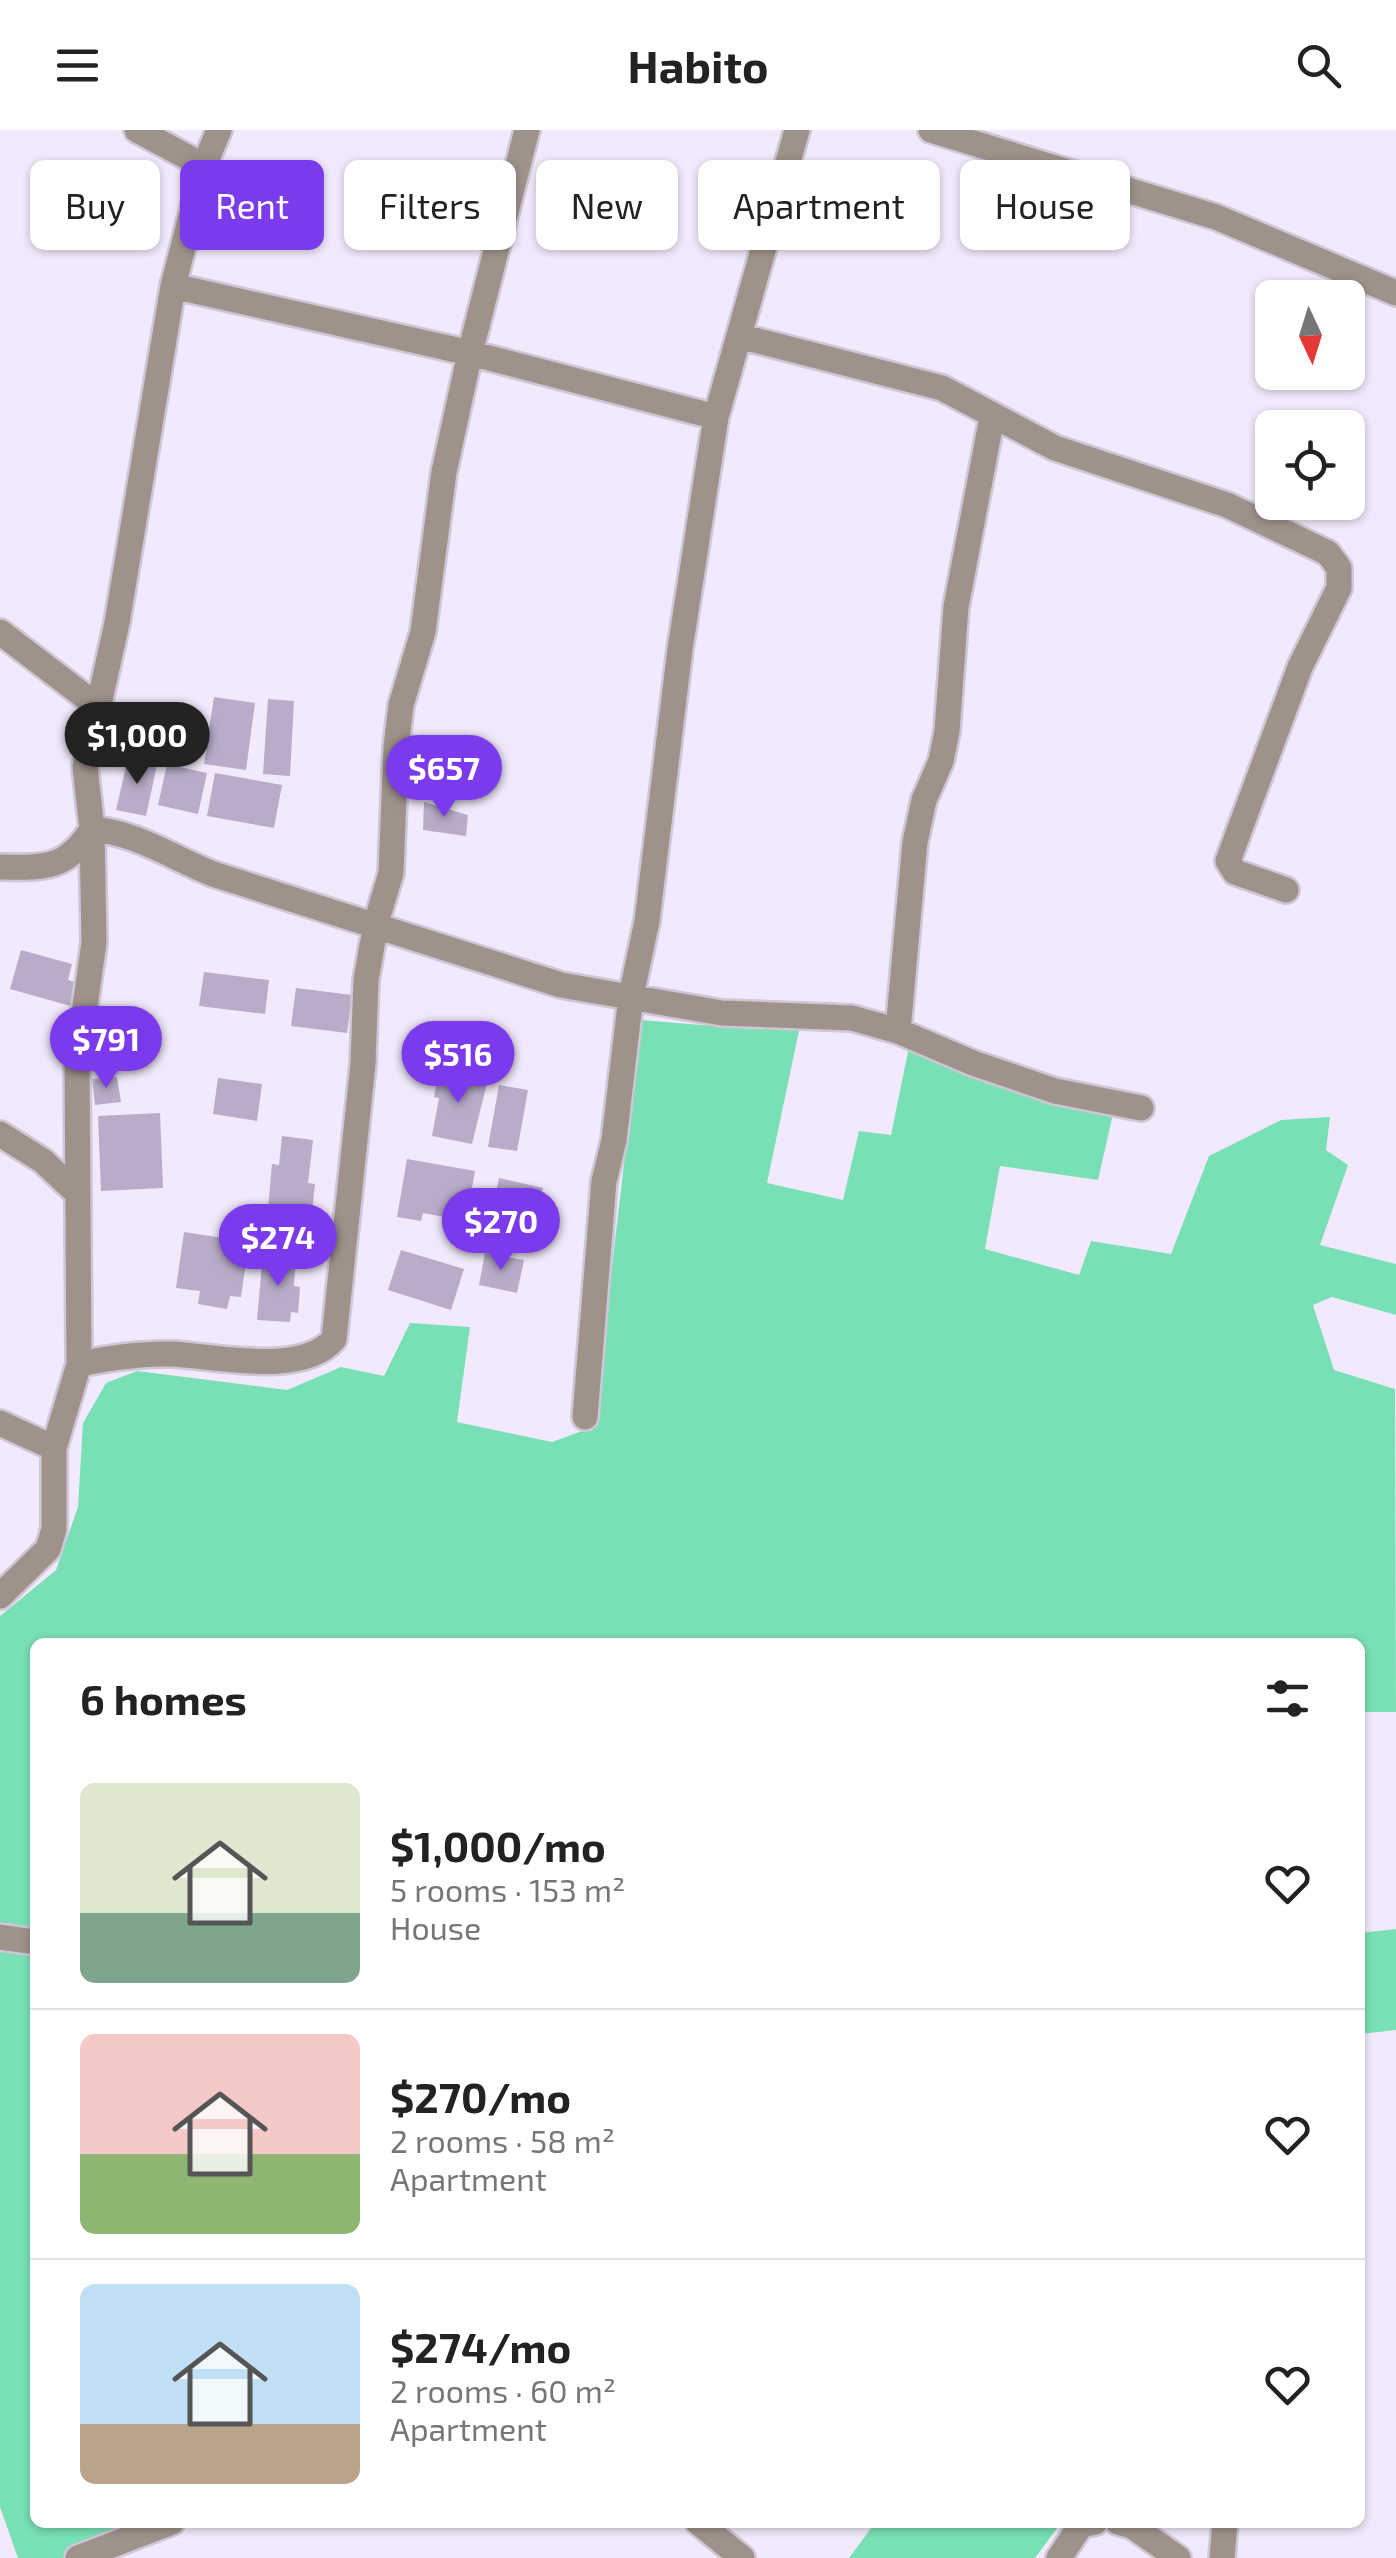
<!DOCTYPE html>
<html lang="en">
<head>
<meta charset="utf-8">
<style>
  body { margin:0; font-family:"Exo 2",sans-serif; background:#f2f2f2; color:#222; height:100vh; display:flex; flex-direction:column; font-size:38px; white-space:nowrap }
  * { box-sizing:border-box; margin:0 }
  p { font-size:32px; color:#767676 }
  .icon { flex:none; width:55px; height:55px; fill:none; stroke:currentColor; stroke-width:2; stroke-linecap:round; stroke-linejoin:round }
  .map { position:relative; flex:1; overflow:hidden }
  .sheet { position:absolute; left:30px; top:1508px; width:1335px; height:890px; display:flex; flex-direction:column; background:#fff; border-radius:15px; box-shadow:0 2px 8px #0004 }
  .sheet>* { flex:none }
  .banner { position:absolute; left:30px; top:30px; width:1338px; height:90px; display:flex; gap:20px }
  .needle { width:65px; rotate:176deg }
  .fabs { position:absolute; left:1255px; top:150px; display:grid; gap:20px }
  .fabs a { display:grid; place-items:center; width:110px; height:110px; border-radius:15px; background:#fff; box-shadow:0 2px 8px #0004; font-size:50px }
  .price { position:absolute; translate:-50% -85px; padding:0 22px; border-radius:35px; background:#7c3aed; color:#fff; font-size:32px; line-height:65px; filter:drop-shadow(0 2px 5px #0008) }
  .price::after { content:''; position:absolute; left:50%; top:60px; width:30px; height:22px; margin-left:-15px; background:inherit; clip-path:polygon(0 0,100% 0,50% 100%) }
  .price.selected { background:#222; color:#fff }
  ul { padding:0; list-style:none }
  li { display:flex; align-items:center; gap:30px; height:250px; padding:0 50px }
  li+li { border-top:2px solid #e0e0e0 }
  li span { display:grid; place-items:center; flex:none; width:280px; height:200px; border-radius:15px; color:#555 }
  li>.icon { margin-inline-start:auto }
  span .icon { width:120px; height:120px; fill:#fffc; stroke-width:1 }
  li b { font-size:42px }
  h2 { display:flex; justify-content:space-between; align-items:center; height:120px; padding:0 50px; font-size:42px }
  .tag { padding:0 35px; border-radius:15px; background:#fff; box-shadow:0 2px 8px #0004; font-size:35px; line-height:90px }
  .tag.selected { background:#7c3aed; color:#fff }
  header { display:flex; justify-content:space-between; align-items:center; height:130px; padding:0 50px; background:#fff; font-size:45px; font-weight:700 }
  .map>svg:first-child { display:block }
  .green { fill:#79e0b5 }
  .building { fill:#b8acc8 }
  .lines { fill:none; stroke-linecap:round; stroke-linejoin:round }
  .minor-casing { stroke:#cec7d7; stroke-width:30 }
  .minor { stroke:#9f928b; stroke-width:25 }
</style>
</head>
<body>
<header><svg class="icon" aria-label="menu" viewBox="0 0 24 24"><path d="M4 6h16M4 12h16M4 18h16"/></svg>Habito<svg class="icon" aria-label="search" viewBox="0 0 24 24"><circle cx="10" cy="10" r="6"/><path d="M15 15l6 6"/></svg></header>
<div class="map">
<svg width="1396" height="2428" viewBox="0 0 1396 2428">
  <rect width="100%" height="100%" fill="#f2eafc"/>
  <path class="green" d="M 641,890 L 713,896 L 800,896 L 767,1053 L 843,1070 L 859,1001 L 891,1005 L 909,917 L 1113,984 L 1098,1050 L 1000,1036 L 985,1119 L 1079,1145 L 1091,1111 L 1171,1124 L 1209,1026 L 1281,990 L 1330,987 L 1326,1020 L 1348,1035 L 1320,1115 L 1396,1134 L 1396,1185 L 1332,1167 L 1313,1175 L 1334,1240 L 1395,1259 L 1396,1582 L 1360,1582 L 1360,1512 L 35,1512 L 35,2392 L 183,2393 L 70,2428 L 18,2428 L 0,2377 L 0,1486 L 56,1440 L 78,1377 L 83,1293 L 106,1253 L 137,1241 L 287,1260 L 341,1237 L 384,1246 L 410,1193 L 470,1197 L 457,1292 L 552,1312 L 593,1297 Z
    M 1396,1799 L 1396,1900 L 1360,1904 L 1360,1803 Z
    M 875,2393 L 875,2392 L 1061,2393 L 1035,2428 L 849,2428 Z"/>
  <path class="building" d="M 214,567 L 255,573 L 246,640 L 204,634 Z
    M 268,569 L 294,571 L 290,646 L 263,644 Z
    M 128,628 L 157,635 L 146,686 L 116,680 Z
    M 167,634 L 207,643 L 198,684 L 158,675 Z
    M 215,643 L 282,655 L 274,698 L 207,686 Z
    M 424,672 L 468,685 L 466,706 L 423,700 Z
    M 21,820 L 72,834 L 68,850 L 80,853 L 74,877 L 10,859 Z
    M 204,842 L 269,850 L 265,884 L 199,876 Z
    M 296,858 L 352,865 L 347,903 L 291,896 Z
    M 439,939 L 488,949 L 472,1014 L 432,1006 L 439,968 L 434,967 Z
    M 117,947 L 121,972 L 95,975 L 92,949 Z
    M 218,948 L 262,954 L 257,991 L 213,984 Z
    M 499,955 L 528,960 L 517,1021 L 488,1017 Z
    M 160,983 L 163,1058 L 101,1061 L 98,986 Z
    M 282,1006 L 313,1010 L 308,1053 L 315,1054 L 312,1083 L 303,1081 L 302,1093 L 280,1090 L 281,1079 L 268,1078 L 272,1034 L 279,1035 Z
    M 407,1029 L 475,1041 L 466,1091 L 423,1083 L 421,1091 L 397,1087 Z
    M 499,1048 L 543,1058 L 537,1085 L 545,1087 L 537,1122 L 486,1111 Z
    M 184,1102 L 249,1112 L 241,1167 L 230,1166 L 227,1179 L 198,1174 L 200,1161 L 176,1158 Z
    M 401,1120 L 464,1139 L 451,1180 L 388,1160 Z
    M 263,1123 L 296,1127 L 294,1156 L 300,1157 L 298,1183 L 291,1182 L 290,1192 L 257,1190 Z
    M 485,1123 L 524,1130 L 517,1163 L 479,1155 Z"/>
  <g class="lines">
    <defs>
      <path id="minor" d="M 931,0 L 1216,87 L 1396,163
        M 204,36 L 219,0
        M 173,156 L 470,223 L 716,287 L 797,0
        M 739,206 L 942,258 L 1055,318 L 1227,375 L 1328,423 L 1339,438 L 1339,458 L 1300,537 L 1228,731 L 1235,742 L 1286,760
        M 0,502 L 97,576
        M 0,737 C 45,738 67,739 92,699 C 135,702 173,728 213,744 L 561,855 L 722,883 L 852,888 L 898,901 L 973,933 L 1055,961 L 1141,978
        M 898,901 L 915,712 L 924,670 L 941,631 L 947,601 L 956,477 L 992,287
        M 0,1004 L 43,1031 L 78,1064
        M 79,1234 C 109,1228 140,1223 171,1224 C 216,1226 302,1247 334,1209 L 363,934 L 366,850 L 376,793 L 391,743 L 396,617 L 401,575 L 423,502 L 444,342 L 470,223 L 527,0
        M 585,1287 L 604,1051 L 614,1010 L 631,866 L 647,791 L 680,519 L 716,287
        M 0,1293 L 54,1318
        M 0,1466 L 48,1419 L 54,1399 L 54,1318 L 79,1234 L 77,932 L 94,813 L 92,699 L 85,637 L 117,493 L 173,156 L 204,36 L 137,0
        M 0,1807 L 35,1812
        M 698,2392 L 742,2428
        M 1118,2392 L 1132,2396 L 1178,2428
        M 78,2428 L 172,2392
        M 1059,2428 L 1081,2395 L 1095,2392
        M 1222,2428 L 1225,2392"/>
    </defs>
    <use href="#minor" class="minor-casing"/>
    <use href="#minor" class="minor"/>
  </g>
</svg>
<div class="fabs">
<a><svg class="needle" viewBox="-14 -14 28 28"><path d="M0-13l5 13h-10z" fill="#e53935"/><path d="M0 13l5-13h-10z" fill="#767676"/></svg></a>
<a><svg class="icon" aria-label="locate" viewBox="0 0 24 24"><circle cx="12" cy="12" r="6"/><path d="M12 2v4M12 18v4M2 12h4M18 12h4"/></svg></a>
</div>
<b class="price selected" style="left:137px;top:657px">$1,000</b>
<b class="price" style="left:444px;top:690px">$657</b>
<b class="price" style="left:106px;top:961px">$791</b>
<b class="price" style="left:458px;top:976px">$516</b>
<b class="price" style="left:501px;top:1143px">$270</b>
<b class="price" style="left:278px;top:1159px">$274</b>
<div class="banner">
<a class="tag">Buy</a>
<a class="tag selected">Rent</a>
<a class="tag">Filters</a>
<a class="tag">New</a>
<a class="tag">Apartment</a>
<a class="tag">House</a>
</div>
<section class="sheet">
<h2>6 homes<svg class="icon" aria-label="filters" viewBox="0 0 24 24"><path d="M4 7h16M4 17h16"/><circle cx="9" cy="7" r="2"/><circle cx="15" cy="17" r="2"/></svg></h2>
<ul>
<li><span style="background:linear-gradient(#dfe7d0 65%,#7fa58c 0)"><svg class="icon" aria-label="home" viewBox="0 0 24 24"><path d="M3 11l9-7 9 7M6 9v11h12V9"/></svg></span><div><b>$1,000/mo</b><p>5 rooms · 153 m²</p><p>House</p></div><svg class="icon" aria-label="heart" viewBox="0 0 24 24"><path d="M12 20l-8-8c-3-5 5-10 8-4 3-6 11-1 8 4z"/></svg></li>
<li><span style="background:linear-gradient(#f6c9c9 60%,#8fb573 0)"><svg class="icon" aria-label="home" viewBox="0 0 24 24"><path d="M3 11l9-7 9 7M6 9v11h12V9"/></svg></span><div><b>$270/mo</b><p>2 rooms · 58 m²</p><p>Apartment</p></div><svg class="icon" aria-label="heart" viewBox="0 0 24 24"><path d="M12 20l-8-8c-3-5 5-10 8-4 3-6 11-1 8 4z"/></svg></li>
<li><span style="background:linear-gradient(#bfe0f5 70%,#b9a48a 0)"><svg class="icon" aria-label="home" viewBox="0 0 24 24"><path d="M3 11l9-7 9 7M6 9v11h12V9"/></svg></span><div><b>$274/mo</b><p>2 rooms · 60 m²</p><p>Apartment</p></div><svg class="icon" aria-label="heart" viewBox="0 0 24 24"><path d="M12 20l-8-8c-3-5 5-10 8-4 3-6 11-1 8 4z"/></svg></li>
</ul>
</section>
</div>
</body>
</html>
